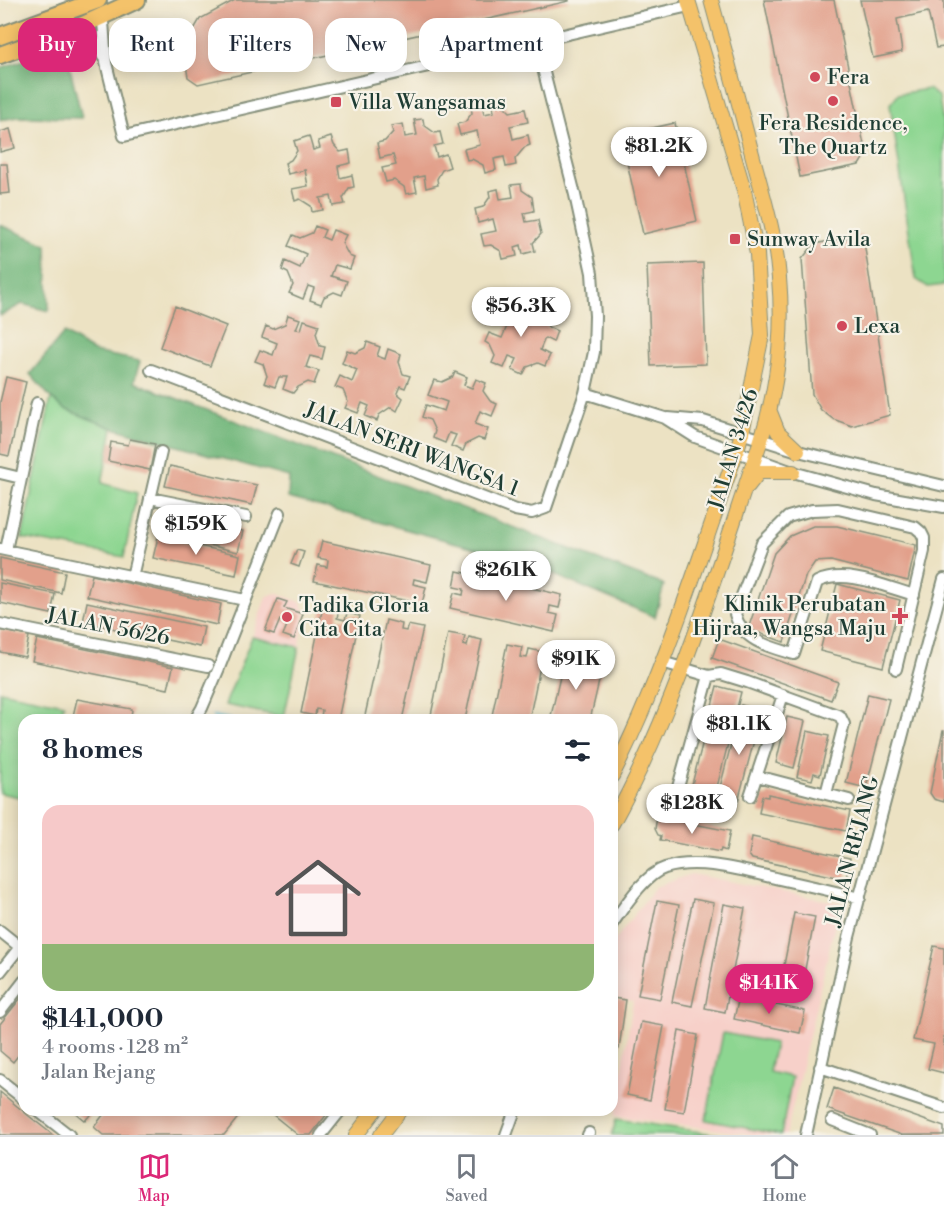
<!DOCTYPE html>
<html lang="en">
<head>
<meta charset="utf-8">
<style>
  body { margin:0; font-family:"Libre Bodoni",serif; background:#f6f6f7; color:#1f2937; height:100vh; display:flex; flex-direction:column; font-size:22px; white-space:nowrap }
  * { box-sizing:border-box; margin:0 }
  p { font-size:20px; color:#747a83 }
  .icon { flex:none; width:33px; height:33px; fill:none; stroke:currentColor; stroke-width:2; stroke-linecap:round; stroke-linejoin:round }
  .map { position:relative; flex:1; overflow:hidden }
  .panel { position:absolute; left:18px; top:714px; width:600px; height:402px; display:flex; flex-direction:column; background:#fff; border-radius:18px; box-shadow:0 3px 15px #0003 }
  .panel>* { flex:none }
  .banner { position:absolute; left:18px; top:18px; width:600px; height:54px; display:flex; gap:12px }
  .price { position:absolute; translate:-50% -51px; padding:0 14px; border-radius:21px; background:#fff; color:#222; font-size:20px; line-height:39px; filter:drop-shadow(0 2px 3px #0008) }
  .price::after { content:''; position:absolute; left:50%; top:36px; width:18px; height:14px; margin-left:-9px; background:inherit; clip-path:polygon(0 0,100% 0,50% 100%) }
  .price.selected { background:#db2777; color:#fff }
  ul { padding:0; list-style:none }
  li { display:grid; align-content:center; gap:12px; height:318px; padding:0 24px }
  li span { display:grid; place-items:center; height:186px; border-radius:18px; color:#555 }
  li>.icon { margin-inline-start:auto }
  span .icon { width:108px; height:108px; fill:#fffc; stroke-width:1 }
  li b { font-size:26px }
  h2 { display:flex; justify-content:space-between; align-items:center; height:72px; padding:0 24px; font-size:26px }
  .pill { padding:0 21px; border-radius:18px; background:#fff; box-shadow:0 3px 15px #0003; font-size:21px; line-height:54px }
  .pill.selected { background:#db2777; color:#fff }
  .dock { display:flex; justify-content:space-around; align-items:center; height:84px; border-top:2px solid #e0e1e3; background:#fff; font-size:16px; color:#747a83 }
  .dock a { display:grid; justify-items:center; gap:3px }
  .dock .selected { color:#db2777 }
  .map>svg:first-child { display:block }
  .built { fill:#f7d0c9 }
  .green { fill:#8dd691; stroke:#568a62; stroke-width:1.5 }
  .forest { fill:#72b77b; stroke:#487a58; stroke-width:1.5 }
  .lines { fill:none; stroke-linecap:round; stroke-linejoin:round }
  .stream { stroke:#50b7ce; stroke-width:3 }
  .building { fill:#e2a08b }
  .minor-casing { stroke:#86907c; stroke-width:14 }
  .major-casing { stroke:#86907c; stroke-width:16 }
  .highway-casing { stroke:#86907c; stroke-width:20 }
  .minor { stroke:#fff; stroke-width:10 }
  .major { stroke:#f4c26a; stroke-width:14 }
  .highway { stroke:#f4c26a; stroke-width:16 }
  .poi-dot { fill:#d1495b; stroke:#f7f3e8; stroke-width:2 }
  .labels { text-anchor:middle; stroke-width:4.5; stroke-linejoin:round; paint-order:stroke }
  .poi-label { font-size:21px; fill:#1f3d34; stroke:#f7f3e8; text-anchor:start }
  .street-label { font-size:21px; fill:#1f3d34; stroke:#f7f3e8 }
</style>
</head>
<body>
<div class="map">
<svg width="944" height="1135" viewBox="0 0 944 1135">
  <rect width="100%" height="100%" fill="#f7f3e8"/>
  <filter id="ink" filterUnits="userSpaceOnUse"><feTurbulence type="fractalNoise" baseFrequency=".0167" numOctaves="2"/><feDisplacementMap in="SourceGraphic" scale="12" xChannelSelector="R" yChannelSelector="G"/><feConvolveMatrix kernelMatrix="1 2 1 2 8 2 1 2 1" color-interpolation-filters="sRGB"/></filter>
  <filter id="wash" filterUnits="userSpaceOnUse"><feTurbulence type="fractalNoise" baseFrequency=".008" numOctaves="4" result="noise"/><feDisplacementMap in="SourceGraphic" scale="24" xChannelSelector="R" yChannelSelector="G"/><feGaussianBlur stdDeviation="1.35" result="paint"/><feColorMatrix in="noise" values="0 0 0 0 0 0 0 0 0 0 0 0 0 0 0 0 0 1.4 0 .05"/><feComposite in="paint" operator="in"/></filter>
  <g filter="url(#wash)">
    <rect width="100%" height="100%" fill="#ece2c3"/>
    <path class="built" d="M 275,593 L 301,602 L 306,612 L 299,647 L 252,637 L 266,597 Z
      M 691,874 L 840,903 L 786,1135 L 755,1135 L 615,1116 L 633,1001 L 612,997 L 612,944 L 655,887 Z"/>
    <path class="green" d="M 928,89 L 939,97 L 944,131 L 944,285 L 928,287 L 916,279 L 890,104 L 898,94 Z
      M 51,398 L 65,409 L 113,428 L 102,483 L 137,493 L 124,557 L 22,538 Z
      M 252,637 L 299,647 L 284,717 L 225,705 Z
      M 0,691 L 64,704 L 60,720 L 24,720 L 24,798 L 0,793 Z
      M 723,1033 L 775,1043 L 769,1072 L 792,1077 L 781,1135 L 706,1120 Z
      M 616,1119 L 720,1135 L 612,1135 Z"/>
    <path class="forest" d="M 65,47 L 82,118 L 18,117 L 0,120 L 0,68 Z
      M 0,225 L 47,245 L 49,311 L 22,304 L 0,316 Z
      M 64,333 L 94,352 L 140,361 L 134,382 L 664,585 L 655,617 L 516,559 L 288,498 L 289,477 L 113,428 L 65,409 L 51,398 L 30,374 Z"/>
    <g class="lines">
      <path class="stream" d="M 213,716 L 231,720"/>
    </g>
    <g id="blocks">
      <path class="building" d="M 235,0 L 569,0 L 569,1 L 198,84 L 188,77 L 183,48 L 200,19 Z
        M 764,0 L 834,0 L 866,154 L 859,165 L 800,177 Z
        M 860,0 L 944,0 L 944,47 L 936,48 L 928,12 L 897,19 L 902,52 L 873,58 Z
        M 502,100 L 503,105 L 510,112 L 525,109 L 528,122 L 510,126 L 513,139 L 528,135 L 530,145 L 525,147 L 515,159 L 516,165 L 506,167 L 504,157 L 494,159 L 496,170 L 485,173 L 483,165 L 472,159 L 467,160 L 464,149 L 480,145 L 477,131 L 460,135 L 457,124 L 465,122 L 472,113 L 471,106 L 482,104 L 484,114 L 494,112 L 492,102 Z
        M 423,119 L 424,125 L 435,133 L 440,132 L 443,144 L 434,146 L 437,157 L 446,154 L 450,167 L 442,170 L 437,179 L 438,185 L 426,188 L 424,176 L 414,178 L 417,192 L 406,194 L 404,187 L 394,180 L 386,182 L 382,168 L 396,165 L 393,155 L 380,158 L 377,143 L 385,141 L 393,132 L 391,126 L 403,124 L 405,137 L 417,135 L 414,120 Z
        M 675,123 L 697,221 L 643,234 L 621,135 Z
        M 10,129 L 15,148 L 0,152 L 0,132 Z
        M 309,136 L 313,150 L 320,148 L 318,141 L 331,137 L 334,145 L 340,152 L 349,150 L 351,163 L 338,166 L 340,178 L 352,175 L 354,187 L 349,188 L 343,198 L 345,204 L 333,206 L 331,196 L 320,198 L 323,210 L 312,212 L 311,206 L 300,199 L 295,201 L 292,189 L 308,186 L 305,170 L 288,174 L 285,163 L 291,160 L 297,151 L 294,141 Z
        M 0,164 L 7,164 L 10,193 L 0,194 Z
        M 521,184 L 522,190 L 532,197 L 534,211 L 524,213 L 526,222 L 538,220 L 541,234 L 533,243 L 535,251 L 523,254 L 521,245 L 515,247 L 517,256 L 503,259 L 501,251 L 491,245 L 484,246 L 481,234 L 496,231 L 493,219 L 478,223 L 475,209 L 483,207 L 490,197 L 489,191 L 498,189 L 500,199 L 513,197 L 511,185 Z
        M 315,226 L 325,230 L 322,237 L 329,240 L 333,230 L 346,235 L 342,243 L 349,256 L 354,258 L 350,269 L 335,265 L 331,276 L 347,281 L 342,295 L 334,292 L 324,297 L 321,304 L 310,300 L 314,288 L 308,286 L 303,299 L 289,293 L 293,285 L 288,273 L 282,270 L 285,261 L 300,268 L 306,254 L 288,246 L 293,235 L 300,238 L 312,233 Z
        M 863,235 L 890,415 L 852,426 L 833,419 L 821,410 L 812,394 L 802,259 L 814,244 Z
        M 703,263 L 706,364 L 651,366 L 647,265 Z
        M 516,299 L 524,301 L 521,313 L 534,317 L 537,307 L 546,310 L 544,315 L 548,327 L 557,331 L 553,342 L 545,338 L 540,350 L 550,355 L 545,366 L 538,363 L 527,367 L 523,375 L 512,370 L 517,359 L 509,356 L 504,368 L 492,363 L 495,356 L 490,345 L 485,342 L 489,333 L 502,338 L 508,324 L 492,317 L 496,307 L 501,309 L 514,304 Z
        M 175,306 L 226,326 L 210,366 L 160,347 Z
        M 288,315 L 300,319 L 296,329 L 301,330 L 304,320 L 319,325 L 316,333 L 320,346 L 325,347 L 322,359 L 310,356 L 306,367 L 319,371 L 314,384 L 308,382 L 298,387 L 293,393 L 283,389 L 287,377 L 279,377 L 275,387 L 264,383 L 267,376 L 263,364 L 255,361 L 260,350 L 273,355 L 277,343 L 262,337 L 266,326 L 273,329 L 285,324 Z
        M 367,342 L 380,347 L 377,356 L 385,359 L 388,349 L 401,354 L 399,362 L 403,374 L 410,376 L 405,388 L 400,386 L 397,393 L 403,398 L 397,411 L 391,407 L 379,415 L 377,421 L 365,416 L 369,406 L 362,403 L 358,413 L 345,408 L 348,402 L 343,390 L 335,387 L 340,376 L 352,382 L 357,370 L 342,363 L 347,350 L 355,353 L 365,348 Z
        M 455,372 L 467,377 L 464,385 L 472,388 L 476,379 L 486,383 L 483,391 L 490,401 L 497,404 L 492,416 L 480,411 L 475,424 L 488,429 L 484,440 L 478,438 L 466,444 L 463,451 L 451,446 L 456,435 L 449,433 L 445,443 L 433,438 L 435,431 L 430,420 L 422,417 L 426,405 L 444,411 L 447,402 L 428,395 L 434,380 L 442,382 L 453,377 Z
        M 6,377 L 26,382 L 9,456 L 0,454 L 0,402 Z
        M 130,439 L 155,444 L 150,470 L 108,461 L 111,442 L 128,445 Z
        M 170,466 L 257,485 L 252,505 L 165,486 Z
        M 162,513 L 243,531 L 238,552 L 158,533 Z
        M 813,526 L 837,526 L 916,545 L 908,581 L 831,561 L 815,562 L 806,575 L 784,642 L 748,629 L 774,553 L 790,536 Z
        M 158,537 L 240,555 L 236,575 L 153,558 Z
        M 322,541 L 431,565 L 427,582 L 414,579 L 413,584 L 426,587 L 422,604 L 314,581 L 318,565 L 327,567 L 328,560 L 318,558 Z
        M 297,550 L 304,552 L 299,567 L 291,564 Z
        M 0,558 L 65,572 L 61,593 L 0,580 Z
        M 457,571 L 562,595 L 559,608 L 550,606 L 549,613 L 558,615 L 554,632 L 450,608 L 454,593 L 463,595 L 464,589 L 454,587 Z
        M 92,575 L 221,604 L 217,625 L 87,596 Z
        M 0,583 L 55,594 L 51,614 L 0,603 Z
        M 837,584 L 900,600 L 883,667 L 820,651 Z
        M 278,599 L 287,602 L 284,608 L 303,614 L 294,639 L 283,635 L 288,623 L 280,620 L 274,634 L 265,631 Z
        M 87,602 L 204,627 L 200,647 L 83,622 Z
        M 323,606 L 339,609 L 337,618 L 345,620 L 347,613 L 360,616 L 338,720 L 321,717 L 322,710 L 316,709 L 315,716 L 301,713 Z
        M 386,620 L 402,624 L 401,630 L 406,631 L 408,625 L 423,628 L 402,720 L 364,720 Z
        M 0,630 L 29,636 L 25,657 L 0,652 Z
        M 448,633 L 465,636 L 463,645 L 467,646 L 469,637 L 482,640 L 465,720 L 430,720 Z
        M 37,639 L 173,667 L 168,689 L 32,661 Z
        M 719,639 L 838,682 L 831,700 L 712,658 Z
        M 507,644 L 522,647 L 520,657 L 527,658 L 529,649 L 543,652 L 529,720 L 491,720 Z
        M 565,655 L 580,658 L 578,667 L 587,669 L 589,661 L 603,664 L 590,720 L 550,720 Z
        M 717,686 L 741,692 L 713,803 L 689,796 Z
        M 868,694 L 889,699 L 866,788 L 846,783 Z
        M 77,699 L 132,709 L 131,717 L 128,720 L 72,720 Z
        M 741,705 L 762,710 L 736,809 L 716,803 Z
        M 787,717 L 805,721 L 794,768 L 776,763 Z
        M 943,730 L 944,730 L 944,802 L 934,799 L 930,793 Z
        M 807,731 L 829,736 L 820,775 L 814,773 L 812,780 L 797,777 Z
        M 768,794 L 850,811 L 846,831 L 759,813 L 762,796 L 768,797 Z
        M 657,817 L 730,831 L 726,851 L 721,849 L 720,852 L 660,840 L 661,836 L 658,835 L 655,829 Z
        M 752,837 L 850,858 L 846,879 L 752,859 L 749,855 Z
        M 693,899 L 714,903 L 692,1006 L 672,1002 Z
        M 657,901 L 679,905 L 660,999 L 638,995 Z
        M 724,904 L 745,908 L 725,1012 L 705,1008 Z
        M 794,913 L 815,917 L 801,990 L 780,986 Z
        M 934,946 L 944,948 L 944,1073 L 928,1069 L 934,1044 L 913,1040 Z
        M 24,994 L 24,1048 L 13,1062 L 0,1051 L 0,1024 Z
        M 739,997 L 805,1011 L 800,1033 L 734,1019 Z
        M 612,998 L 626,1000 L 619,1049 L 612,1048 Z
        M 641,1022 L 664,1026 L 650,1100 L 627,1095 Z
        M 679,1031 L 698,1035 L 684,1112 L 665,1109 Z
        M 612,1057 L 616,1058 L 613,1075 L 612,1075 Z
        M 834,1088 L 944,1127 L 944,1135 L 902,1135 L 827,1109 Z
        M 0,1092 L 29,1116 L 53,1135 L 0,1135 Z
        M 72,1110 L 94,1110 L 85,1121 Z
        M 107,1110 L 244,1110 L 224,1135 L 103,1135 L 94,1127 Z
        M 267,1110 L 330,1110 L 311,1135 L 298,1135 Z"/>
    </g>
  </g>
  <g filter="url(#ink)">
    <use href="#blocks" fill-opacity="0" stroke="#86907c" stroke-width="1.5"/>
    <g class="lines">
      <defs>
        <path id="minor" d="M 103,21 L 106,63 L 124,136 L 689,6
          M 88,28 L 103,57
          M 151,370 L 515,510 L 532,513 L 546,508 L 585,393 L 594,352 L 595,316 L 592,273 L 575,195 L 536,41
          M 585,393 L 665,418 L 695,437 L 793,472 L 876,495 L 944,507
          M 668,418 L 703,421 L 798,451 L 944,486
          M 0,473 L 21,478
          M 150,498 L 246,517
          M 0,549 L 245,600
          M 6,550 L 37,403
          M 132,577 L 161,452
          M 0,624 L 208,666
          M 662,662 L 709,676 L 721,674 L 747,682 L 840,716 L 844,724 L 826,794
          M 896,669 L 924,551 L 924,538 L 921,532 L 915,527 L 838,509 L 812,510 L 788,517 L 762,543 L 735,614 C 742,641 770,647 794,654 L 817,582 C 845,568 886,587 914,595
          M 195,720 L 202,708 L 219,668 L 280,513
          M 757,776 L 849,800
          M 750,796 L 783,695
          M 675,798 L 709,676
          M 612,924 C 624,907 645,874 665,868 C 699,857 745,871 779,879 C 806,885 833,891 860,898
          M 0,931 L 20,947
          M 0,972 L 24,942
          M 0,1012 L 24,981
          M 820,1067 L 944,1108
          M 0,1080 L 24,1099
          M 37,1110 L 69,1135
          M 832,1120 L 870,1135
          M 321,1135 L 341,1110
          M 506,1135 L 515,1110
          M 588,1135 L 589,1133
          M 806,1135 L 849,937 L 944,579"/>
        <path id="major" d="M 770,412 L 778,432 L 798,451
          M 748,486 L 759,472 L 793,472
          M 612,776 C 664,673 698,561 736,453 L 742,433 L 762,335 L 757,254 L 744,190 L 688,0
          M 612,824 C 678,704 717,569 761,440 C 777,389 784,332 779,278 C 776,237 763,195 752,154 C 739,103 725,51 711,0
          M 356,1135 L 375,1110
          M 381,1135 L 400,1110"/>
        <path id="highway" d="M 0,36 L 98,0
          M 0,55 L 83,25 L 137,0"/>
      </defs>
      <use href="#minor" class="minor-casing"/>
      <use href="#major" class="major-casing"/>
      <use href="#highway" class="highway-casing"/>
      <use href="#minor" class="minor"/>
      <use href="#major" class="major"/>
      <use href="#highway" class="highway"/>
    </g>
  </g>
  <g class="poi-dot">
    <circle cx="815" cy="77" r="6"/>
    <circle cx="833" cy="101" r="6"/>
    <rect x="330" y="96" width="12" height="12" rx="3"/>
    <rect x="729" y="233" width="12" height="12" rx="3"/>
    <circle cx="842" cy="326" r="6"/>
    <path d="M897 607h6v6h6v6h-6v6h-6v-6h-6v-6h6z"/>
    <circle cx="287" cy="617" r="6"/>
  </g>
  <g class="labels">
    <g class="poi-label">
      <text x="827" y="84">Fera</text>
      <text x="348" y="109">Villa Wangsamas</text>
      <text x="833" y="130" text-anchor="middle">Fera Residence,<tspan x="833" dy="24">The Quartz</tspan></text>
      <text x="747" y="246">Sunway Avila</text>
      <text x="854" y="333">Lexa</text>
      <text x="886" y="611" text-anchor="end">Klinik Perubatan<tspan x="886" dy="24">Hijraa, Wangsa Maju</tspan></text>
      <text x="299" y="612">Tadika Gloria<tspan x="299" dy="24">Cita Cita</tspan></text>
    </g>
    <g class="street-label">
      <text transform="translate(412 449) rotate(21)" y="7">JALAN SERI WANGSA 1</text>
      <text transform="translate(733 449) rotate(-73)" y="7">JALAN 34/26</text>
      <text transform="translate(108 626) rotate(11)" y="7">JALAN 56/26</text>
      <text transform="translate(852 851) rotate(-75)" y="7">JALAN REJANG</text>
    </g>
  </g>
</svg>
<b class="price" style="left:659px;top:178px">$81.2K</b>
<b class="price" style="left:521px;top:338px">$56.3K</b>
<b class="price" style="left:196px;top:556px">$159K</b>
<b class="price" style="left:506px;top:602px">$261K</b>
<b class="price" style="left:576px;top:691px">$91K</b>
<b class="price" style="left:739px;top:756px">$81.1K</b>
<b class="price" style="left:692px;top:835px">$128K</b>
<b class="price selected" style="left:769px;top:1015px">$141K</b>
<div class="banner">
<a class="pill selected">Buy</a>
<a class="pill">Rent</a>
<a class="pill">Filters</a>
<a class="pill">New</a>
<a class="pill">Apartment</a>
</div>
<section class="panel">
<h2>8 homes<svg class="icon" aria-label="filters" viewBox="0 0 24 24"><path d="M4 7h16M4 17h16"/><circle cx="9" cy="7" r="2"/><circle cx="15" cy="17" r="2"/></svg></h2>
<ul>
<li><span style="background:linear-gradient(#f6c9c9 75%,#8fb573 0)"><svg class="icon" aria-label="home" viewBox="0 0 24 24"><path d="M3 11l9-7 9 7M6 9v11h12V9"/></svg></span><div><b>$141,000</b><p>4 rooms · 128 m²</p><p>Jalan Rejang</p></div></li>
</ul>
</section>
</div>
<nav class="dock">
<a class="selected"><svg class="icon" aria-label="map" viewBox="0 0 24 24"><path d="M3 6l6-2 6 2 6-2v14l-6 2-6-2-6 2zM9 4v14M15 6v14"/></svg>Map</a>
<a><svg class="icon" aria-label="saved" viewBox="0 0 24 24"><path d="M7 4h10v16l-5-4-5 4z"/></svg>Saved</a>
<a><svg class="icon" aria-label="home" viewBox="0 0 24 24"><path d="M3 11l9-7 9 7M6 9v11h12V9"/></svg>Home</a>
</nav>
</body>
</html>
